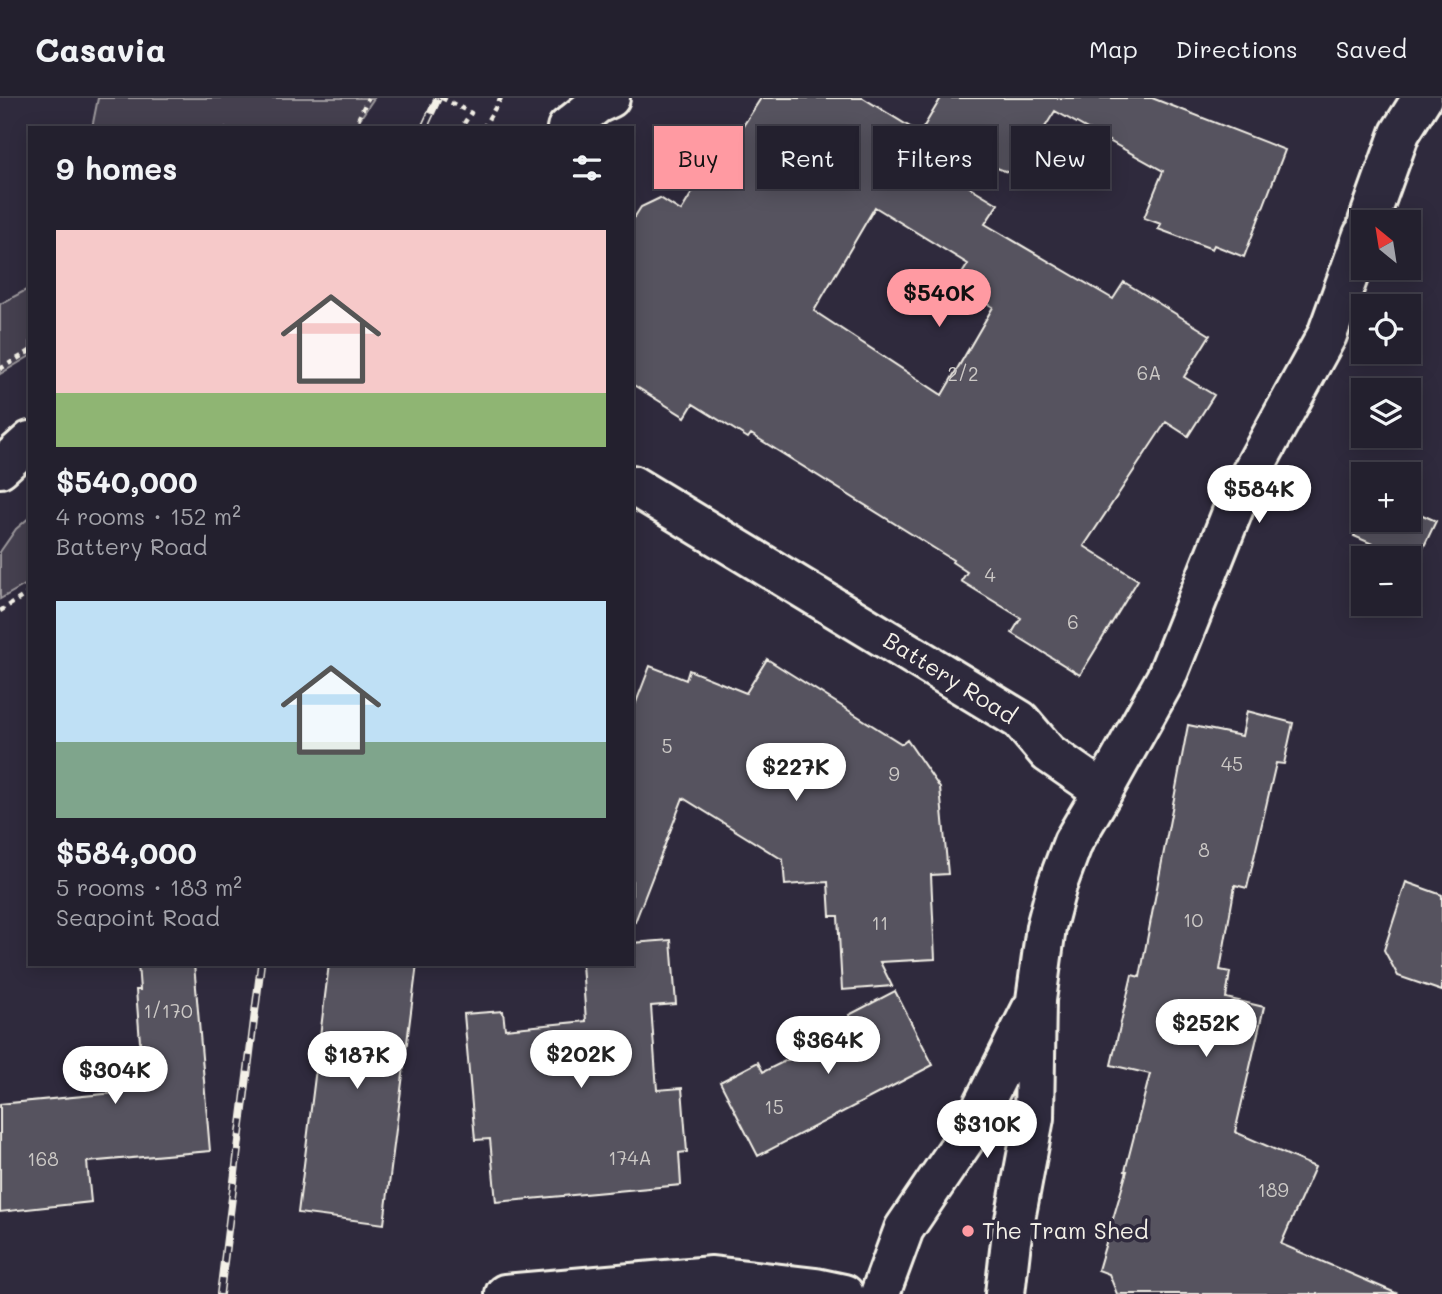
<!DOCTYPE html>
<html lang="en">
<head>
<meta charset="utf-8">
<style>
  body { margin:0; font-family:Mali,sans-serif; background:#2f2d3a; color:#f1f3f6; height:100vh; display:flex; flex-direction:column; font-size:26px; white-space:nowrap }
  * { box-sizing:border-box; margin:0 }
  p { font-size:23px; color:#a3a3aa }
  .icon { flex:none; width:38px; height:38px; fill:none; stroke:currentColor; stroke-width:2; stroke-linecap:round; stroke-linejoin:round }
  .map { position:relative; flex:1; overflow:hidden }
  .sheet { position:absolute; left:28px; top:28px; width:606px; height:840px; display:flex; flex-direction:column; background:#23202e; border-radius:0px; box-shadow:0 4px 18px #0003,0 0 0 2px #403e4a }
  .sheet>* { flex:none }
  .hud { position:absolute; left:654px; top:28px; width:665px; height:63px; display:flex; gap:14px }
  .needle { width:46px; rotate:330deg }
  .fabs { position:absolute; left:1351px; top:112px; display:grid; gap:14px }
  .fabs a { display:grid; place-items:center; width:70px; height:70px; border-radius:0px; background:#23202e; box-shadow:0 4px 18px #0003,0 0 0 2px #403e4a; font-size:35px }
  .price { position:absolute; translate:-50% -60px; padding:0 16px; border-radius:24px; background:#fff; color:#222; font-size:23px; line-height:46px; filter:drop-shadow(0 2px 4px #0008) }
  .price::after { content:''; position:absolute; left:50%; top:42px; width:21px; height:16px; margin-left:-10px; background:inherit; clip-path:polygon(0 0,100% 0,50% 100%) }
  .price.current { background:#ff9aa2; color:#111 }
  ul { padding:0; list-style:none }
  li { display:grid; align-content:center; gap:14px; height:371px; padding:0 28px }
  li span { display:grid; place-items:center; height:217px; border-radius:0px; color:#555 }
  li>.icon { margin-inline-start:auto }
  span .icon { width:126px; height:126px; fill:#fffc; stroke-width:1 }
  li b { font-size:30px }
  h2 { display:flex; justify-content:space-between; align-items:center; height:84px; padding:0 28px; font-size:30px }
  .tag { padding:0 24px; border-radius:0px; background:#23202e; box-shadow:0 4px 18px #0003,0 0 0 2px #403e4a; font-size:24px; line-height:63px }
  .tag.current { background:#ff9aa2; color:#111 }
  header { display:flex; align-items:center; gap:42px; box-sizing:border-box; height:98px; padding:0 35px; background:#23202e; border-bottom:2px solid #403e4a }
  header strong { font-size:33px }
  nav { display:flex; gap:38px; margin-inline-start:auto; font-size:24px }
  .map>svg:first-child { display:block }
  .green { fill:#454050; stroke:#9c989c; stroke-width:2 }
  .building { fill:#56525f; stroke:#f4f1e8; stroke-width:2; fill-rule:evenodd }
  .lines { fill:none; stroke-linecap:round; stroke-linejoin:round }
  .street-casing { stroke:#f4f1e8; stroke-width:44 }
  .secondary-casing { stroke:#f4f1e8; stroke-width:44 }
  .highway-casing { stroke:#f4f1e8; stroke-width:44 }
  .path { stroke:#f4f1e8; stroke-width:4.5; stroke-dasharray:5 5; stroke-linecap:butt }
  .street { stroke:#2f2a3d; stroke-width:38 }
  .secondary { stroke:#2f2a3d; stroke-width:38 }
  .highway { stroke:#2f2a3d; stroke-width:38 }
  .rail-casing { stroke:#f4f1e8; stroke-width:8 }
  .rail { stroke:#2f2a3d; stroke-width:5; stroke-dasharray:16; stroke-linecap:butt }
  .poi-dot { fill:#ff9aa2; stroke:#2f2a3d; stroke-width:2.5 }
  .labels { text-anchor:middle; stroke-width:7; stroke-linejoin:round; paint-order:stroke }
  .number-label { font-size:19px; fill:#ccc9c6 }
  .street-label { font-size:23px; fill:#f4f1e8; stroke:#2f2a3d }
  .poi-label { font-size:23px; fill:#f4f1e8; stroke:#2f2a3d; text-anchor:start }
</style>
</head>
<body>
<header>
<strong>Casavia</strong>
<nav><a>Map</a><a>Directions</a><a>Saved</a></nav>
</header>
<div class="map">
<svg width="1442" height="1196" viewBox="0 0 1442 1196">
  <rect width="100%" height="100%" fill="#2f2a3d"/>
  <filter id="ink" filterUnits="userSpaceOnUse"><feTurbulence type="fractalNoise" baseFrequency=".0143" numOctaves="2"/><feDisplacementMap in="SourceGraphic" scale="14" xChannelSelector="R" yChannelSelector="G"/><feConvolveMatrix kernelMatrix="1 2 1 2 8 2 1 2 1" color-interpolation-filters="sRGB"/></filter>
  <g filter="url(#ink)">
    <path class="green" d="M 98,0 L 374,0 L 354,30 L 92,30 Z
      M 30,190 L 30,258 L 0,276 L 0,206 Z
      M 30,419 L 30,484 L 0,501 L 0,454 L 16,431 Z"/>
    <path class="building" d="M 761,0 L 863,0 L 920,35 L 941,0 L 1152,0 L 1285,52 L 1244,159 L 1214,147 L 1212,151 L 1158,131 L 1161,126 L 1144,120 L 1163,73 L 1055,13 L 1015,77 L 974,61 L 963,85 L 998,106 L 985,126 L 1113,201 L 1124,184 L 1210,237 L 1184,279 L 1214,297 L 1188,338 L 1166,324 L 1084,448 L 1138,482 L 1080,577 L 1012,535 L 1021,520 L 961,483 L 967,474 L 952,464 L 953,462 L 751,336 L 748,340 L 693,306 L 685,319 L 632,286 L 632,123 L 641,109 L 660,100 L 681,113 L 713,60 L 720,64 ZM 875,109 L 968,166 L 955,187 L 993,209 L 942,297 L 814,213 Z
      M 1409,411 L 1436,423 L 1416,465 L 1354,438 L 1363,417 L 1363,422 L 1409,422 Z
      M 767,561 L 902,646 L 907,642 L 940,690 L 948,776 L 931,777 L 935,861 L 880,864 L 892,888 L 842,892 L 838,818 L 830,818 L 828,784 L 785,787 L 783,762 L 683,700 L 635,824 L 632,823 L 632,615 L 650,568 L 686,582 L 689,572 L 746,595 Z
      M 1247,613 L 1293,625 L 1284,666 L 1276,665 L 1247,790 L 1235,787 L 1220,872 L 1230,874 L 1226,900 L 1264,909 L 1235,1034 L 1315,1069 L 1281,1146 L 1398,1196 L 1117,1196 L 1109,1176 L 1098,1172 L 1127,1073 L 1125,1073 L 1150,976 L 1111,967 L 1132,877 L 1140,879 L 1188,627 L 1242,638 Z
      M 1406,784 L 1442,797 L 1442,893 L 1398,878 L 1384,852 Z
      M 671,842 L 676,906 L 651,908 L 657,992 L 682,990 L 687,1054 L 679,1055 L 681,1087 L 496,1104 L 490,1041 L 475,1042 L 464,916 L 503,913 L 505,931 L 586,923 L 582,866 L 632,866 L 632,845 Z
      M 138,866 L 194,866 L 210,1053 L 87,1064 L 91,1104 L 0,1114 L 0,1006 L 114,995 L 112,973 L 142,970 L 136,892 L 140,892 Z
      M 329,866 L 417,866 L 384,1126 L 298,1115 Z
      M 895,893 L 933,967 L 758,1058 L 720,984 L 758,964 L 763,974 L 834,939 L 854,927 L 849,917 Z"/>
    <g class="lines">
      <defs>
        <path id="street" d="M 1368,124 L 1400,35 L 1422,0
          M 632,387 L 1020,622 L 1048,655 L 1103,693 L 1073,744 L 1057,787 L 1046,829 L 1036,902 L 1034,1020 L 1011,1143 L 1005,1196
          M 1103,693 L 1166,580 L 1239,397 L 1327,237 L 1363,137
          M 880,1196 L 904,1131 L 969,1035 L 1031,912"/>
        <path id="secondary" d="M 505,1196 L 712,1178 L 816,1190 L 844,1196"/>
        <path id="highway" d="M 567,30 L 597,6 L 610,0
          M 0,370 L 30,343"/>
      </defs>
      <use href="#street" class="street-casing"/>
      <use href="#secondary" class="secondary-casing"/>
      <use href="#highway" class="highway-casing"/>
      <path class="path" d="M 442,0 L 471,15 L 461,30
        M 354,30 L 368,0
        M 483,30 L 501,0
        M 0,271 L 30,253
        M 0,513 L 30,494"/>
      <use href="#street" class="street"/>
      <use href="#secondary" class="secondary"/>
      <use href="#highway" class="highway"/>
      <defs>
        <path id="rail" d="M 424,30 L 438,0
          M 220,1196 L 261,866"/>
      </defs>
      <use href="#rail" class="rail-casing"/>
      <use href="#rail" class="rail"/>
    </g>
  </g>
  <circle class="poi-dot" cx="968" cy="1133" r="7"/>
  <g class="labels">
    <g class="number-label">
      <text x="1149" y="282">6A</text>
      <text x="963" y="283">2/2</text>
      <text x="990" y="484">4</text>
      <text x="1073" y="531">6</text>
      <text x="667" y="655">5</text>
      <text x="1232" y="673">45</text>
      <text x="894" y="683">9</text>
      <text x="1204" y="759">8</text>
      <text x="1193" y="829">10</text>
      <text x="880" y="832">11</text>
      <text x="168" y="920">1/170</text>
      <text x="774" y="1016">15</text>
      <text x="630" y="1067">174A</text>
      <text x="43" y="1068">168</text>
      <text x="1273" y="1099">189</text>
    </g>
    <g class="street-label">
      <text transform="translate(950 580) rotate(32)" y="8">Battery Road</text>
    </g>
    <g class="poi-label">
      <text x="982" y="1141">The Tram Shed</text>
    </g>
  </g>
</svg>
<div class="fabs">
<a><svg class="needle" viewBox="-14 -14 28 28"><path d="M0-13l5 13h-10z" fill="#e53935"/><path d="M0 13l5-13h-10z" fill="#a3a3aa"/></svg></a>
<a><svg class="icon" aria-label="locate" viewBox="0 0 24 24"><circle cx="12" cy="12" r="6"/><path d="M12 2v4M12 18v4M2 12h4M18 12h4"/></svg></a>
<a><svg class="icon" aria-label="layers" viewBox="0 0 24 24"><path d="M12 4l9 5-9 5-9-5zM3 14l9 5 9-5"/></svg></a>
<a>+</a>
<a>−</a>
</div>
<b class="price current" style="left:939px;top:231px">$540K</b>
<b class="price" style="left:1259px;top:427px">$584K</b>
<b class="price" style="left:796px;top:705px">$227K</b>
<b class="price" style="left:1206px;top:961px">$252K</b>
<b class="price" style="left:828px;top:978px">$364K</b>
<b class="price" style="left:581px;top:992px">$202K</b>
<b class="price" style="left:357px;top:993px">$187K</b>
<b class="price" style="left:115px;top:1008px">$304K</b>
<b class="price" style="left:987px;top:1062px">$310K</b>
<div class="hud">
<a class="tag current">Buy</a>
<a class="tag">Rent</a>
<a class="tag">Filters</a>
<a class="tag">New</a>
</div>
<section class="sheet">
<h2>9 homes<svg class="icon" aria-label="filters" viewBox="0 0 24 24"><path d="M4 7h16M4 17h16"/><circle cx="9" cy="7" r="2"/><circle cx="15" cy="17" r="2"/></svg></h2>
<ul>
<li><span style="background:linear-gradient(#f6c9c9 75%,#8fb573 0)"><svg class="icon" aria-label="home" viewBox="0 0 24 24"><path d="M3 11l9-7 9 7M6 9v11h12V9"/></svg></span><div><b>$540,000</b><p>4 rooms · 152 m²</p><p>Battery Road</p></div></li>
<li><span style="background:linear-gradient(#bfe0f5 65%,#7fa58c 0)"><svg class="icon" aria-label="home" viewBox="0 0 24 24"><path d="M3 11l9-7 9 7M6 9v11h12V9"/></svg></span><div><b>$584,000</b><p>5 rooms · 183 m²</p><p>Seapoint Road</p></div></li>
</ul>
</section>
</div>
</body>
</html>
